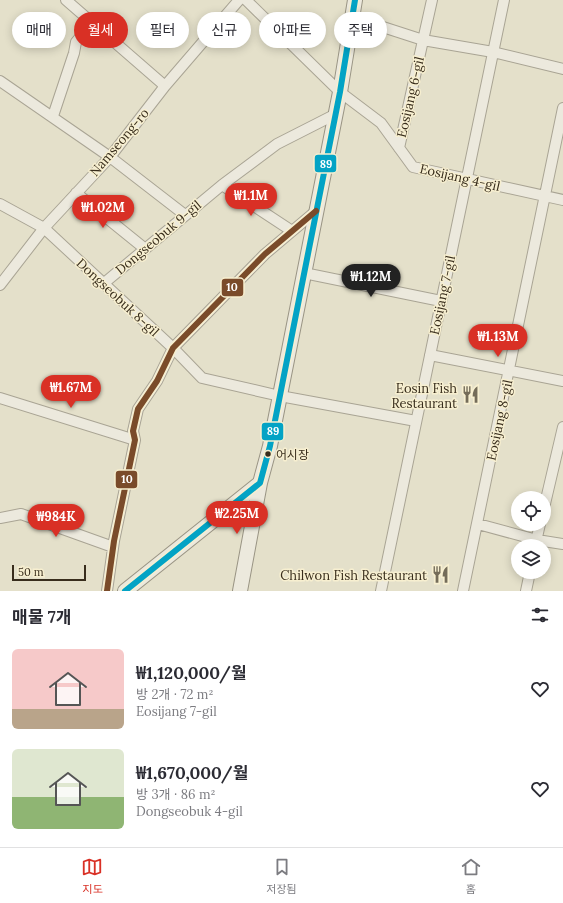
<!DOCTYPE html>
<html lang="ko">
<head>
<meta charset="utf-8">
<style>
  body { margin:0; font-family:Lora,"Noto Sans KR",serif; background:#f7f7f7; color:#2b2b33; height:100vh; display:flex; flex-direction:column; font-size:15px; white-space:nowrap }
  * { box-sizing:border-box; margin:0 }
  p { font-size:13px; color:#7c7c81 }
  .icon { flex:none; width:22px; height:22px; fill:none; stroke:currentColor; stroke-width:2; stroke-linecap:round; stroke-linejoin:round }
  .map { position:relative; height:591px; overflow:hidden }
  .side { display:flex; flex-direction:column; background:#fff; flex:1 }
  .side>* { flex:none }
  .guide { position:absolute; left:12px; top:12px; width:539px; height:36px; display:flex; gap:8px }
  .fabs { position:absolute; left:511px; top:491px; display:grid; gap:8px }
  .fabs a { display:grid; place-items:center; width:40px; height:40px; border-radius:50%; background:#fff; box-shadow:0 2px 10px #0003; font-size:20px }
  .scale { position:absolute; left:12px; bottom:10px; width:74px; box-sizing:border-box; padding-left:4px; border:2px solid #382d1c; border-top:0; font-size:11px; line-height:14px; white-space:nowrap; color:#382d1c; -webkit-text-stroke:3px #f7efd0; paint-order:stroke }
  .price { position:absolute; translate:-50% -34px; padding:0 9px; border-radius:14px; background:#d93025; color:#fff; font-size:13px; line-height:26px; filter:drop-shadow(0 1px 2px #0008) }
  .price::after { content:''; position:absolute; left:50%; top:24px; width:12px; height:9px; margin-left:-6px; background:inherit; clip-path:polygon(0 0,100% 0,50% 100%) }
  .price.current { background:#222; color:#fff }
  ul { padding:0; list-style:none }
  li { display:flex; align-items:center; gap:12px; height:100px; padding:0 12px }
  li span { display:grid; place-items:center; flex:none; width:112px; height:80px; border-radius:6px; color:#555 }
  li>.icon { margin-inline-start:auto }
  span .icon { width:48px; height:48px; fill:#fffc; stroke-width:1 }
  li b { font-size:17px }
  h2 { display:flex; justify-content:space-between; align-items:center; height:48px; padding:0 12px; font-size:17px }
  .chip { padding:0 14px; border-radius:18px; background:#fff; box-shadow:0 2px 10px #0003; font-size:14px; line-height:36px }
  .chip.current { background:#d93025; color:#fff }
  .dock { display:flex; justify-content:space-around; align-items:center; height:56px; border-top:1px solid #e1e1e2; background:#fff; font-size:11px; color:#7c7c81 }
  .dock a { display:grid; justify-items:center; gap:2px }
  .dock .current { color:#d93025 }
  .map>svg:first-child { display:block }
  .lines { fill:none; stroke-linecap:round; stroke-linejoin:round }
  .street-casing { stroke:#a9a494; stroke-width:12 }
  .secondary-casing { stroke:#999484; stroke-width:16 }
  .street { stroke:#ece9dd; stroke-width:10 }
  .secondary { stroke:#ece9dd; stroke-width:14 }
  .bus-1-casing { stroke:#f7efd0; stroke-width:9 }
  .bus-2-casing { stroke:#f7efd0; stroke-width:9 }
  .bus-1 { stroke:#03a3c5; stroke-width:6 }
  .bus-2 { stroke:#7a4b2a; stroke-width:6 }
  .bus-dot { fill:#382d1c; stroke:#f7efd0; stroke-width:1.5 }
  .labels { text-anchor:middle; stroke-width:3; stroke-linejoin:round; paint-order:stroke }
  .bus-label { font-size:12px; fill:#382d1c; stroke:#f7efd0; text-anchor:start }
  .street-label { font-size:13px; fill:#382d1c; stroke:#f7efd0 }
  .poi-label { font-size:13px; fill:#382d1c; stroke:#f7efd0; text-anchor:end }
  .line-badge { stroke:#f7efd0; stroke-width:1.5 }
  .badge-label { font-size:11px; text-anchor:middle; font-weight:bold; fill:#fff }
</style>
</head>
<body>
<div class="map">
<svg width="563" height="591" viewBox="0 0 563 591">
  <rect width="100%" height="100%" fill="#e4e0ca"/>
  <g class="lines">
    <defs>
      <path id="street" d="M 66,0 L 165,86
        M 246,0 L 340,92 L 381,123 L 413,167 L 563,200
        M 352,17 L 423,40 L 493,52 L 563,69
        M 0,81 L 110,157 L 185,215
        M 53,116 L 74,53 L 76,42 L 91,24
        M 399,148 L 432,0
        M 222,185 L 292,231
        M 76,193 L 144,248
        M 0,204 L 44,228 L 173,348 L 202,378 L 280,396 L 416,421
        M 304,273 L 441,301
        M 103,284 L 222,185 L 277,144 L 336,114
        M 0,285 L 44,228 L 110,157 L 165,86 L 239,0
        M 430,355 L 563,381
        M 0,398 L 135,440
        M 544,508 L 563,427
        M 0,518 L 21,514 L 113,547
        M 478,524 L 537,540 L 563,544
        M 535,546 L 540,524
        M 107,591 L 114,541 L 135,440 L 133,431 L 138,409 L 157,381 L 173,348 L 265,254 L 316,211
        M 381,591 L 504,0
        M 463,591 L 563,108
        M 526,591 L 530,572"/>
      <path id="secondary" d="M 125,591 L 260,483 L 270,446 L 340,92 L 355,0
        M 240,591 L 260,483"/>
    </defs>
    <use href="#street" class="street-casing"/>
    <use href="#secondary" class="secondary-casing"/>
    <use href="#street" class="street"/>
    <use href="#secondary" class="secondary"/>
    <defs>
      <path id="bus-1" d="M 125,591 L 260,483 L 270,446 L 340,92 L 355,0"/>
      <path id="bus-2" d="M 107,591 L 114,541 L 135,440 L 133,431 L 138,409 L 157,381 L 173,348 L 265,254 L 316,211"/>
    </defs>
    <use href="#bus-1" class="bus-1-casing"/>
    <use href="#bus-2" class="bus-2-casing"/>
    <use href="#bus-1" class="bus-1"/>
    <use href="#bus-2" class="bus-2"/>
  </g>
  <defs>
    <symbol id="restaurant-bare" viewBox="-9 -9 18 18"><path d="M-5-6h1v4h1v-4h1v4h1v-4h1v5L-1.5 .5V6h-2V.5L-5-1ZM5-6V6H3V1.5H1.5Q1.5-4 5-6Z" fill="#746c59" stroke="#f7efd0" stroke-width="2.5" paint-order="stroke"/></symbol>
  </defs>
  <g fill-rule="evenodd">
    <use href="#restaurant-bare" x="458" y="382" width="25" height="25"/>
    <use href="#restaurant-bare" x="428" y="562" width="25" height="25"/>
  </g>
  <circle class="bus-dot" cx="268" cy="454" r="3.5"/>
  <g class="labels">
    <g class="bus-label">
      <text x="276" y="459">어시장</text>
    </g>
    <g class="street-label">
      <text transform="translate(410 97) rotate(-77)" y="5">Eosijang 6-gil</text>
      <text transform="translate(119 142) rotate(-50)" y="5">Namseong-ro</text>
      <text transform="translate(460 177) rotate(13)" y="5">Eosijang 4-gil</text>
      <text transform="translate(158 237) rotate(-40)" y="5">Dongseobuk 9-gil</text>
      <text transform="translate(442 295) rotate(-78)" y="5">Eosijang 7-gil</text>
      <text transform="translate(118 297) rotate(43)" y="5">Dongseobuk 8-gil</text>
      <text transform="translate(499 420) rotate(-78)" y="5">Eosijang 8-gil</text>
    </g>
    <g class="poi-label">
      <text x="457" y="393">Eosin Fish<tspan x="457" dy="15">Restaurant</tspan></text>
      <text x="427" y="580">Chilwon Fish Restaurant</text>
    </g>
  </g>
  <g class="line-badge">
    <rect x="314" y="154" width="23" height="19" rx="4" fill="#03a3c5"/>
    <rect x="221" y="278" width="23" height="19" rx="4" fill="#7a4b2a"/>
    <rect x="261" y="422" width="23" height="19" rx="4" fill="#03a3c5"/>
    <rect x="115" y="470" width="23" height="19" rx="4" fill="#7a4b2a"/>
  </g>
  <g class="badge-label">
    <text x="326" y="168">89</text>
    <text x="232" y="291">10</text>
    <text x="273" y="435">89</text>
    <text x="127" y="483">10</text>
  </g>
</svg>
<div class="fabs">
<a><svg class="icon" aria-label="locate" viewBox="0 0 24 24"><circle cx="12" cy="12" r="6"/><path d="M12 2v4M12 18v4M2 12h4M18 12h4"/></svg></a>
<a><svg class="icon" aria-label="layers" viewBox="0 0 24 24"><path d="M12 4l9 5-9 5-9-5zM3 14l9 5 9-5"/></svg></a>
</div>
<div class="scale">50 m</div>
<b class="price" style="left:251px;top:217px">₩1.1M</b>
<b class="price" style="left:103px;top:229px">₩1.02M</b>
<b class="price current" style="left:371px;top:298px">₩1.12M</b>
<b class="price" style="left:498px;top:358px">₩1.13M</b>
<b class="price" style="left:71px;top:409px">₩1.67M</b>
<b class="price" style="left:237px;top:535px">₩2.25M</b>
<b class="price" style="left:56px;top:538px">₩984K</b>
<div class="guide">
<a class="chip">매매</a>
<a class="chip current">월세</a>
<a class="chip">필터</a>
<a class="chip">신규</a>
<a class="chip">아파트</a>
<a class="chip">주택</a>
</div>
</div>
<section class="side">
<h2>매물 7개<svg class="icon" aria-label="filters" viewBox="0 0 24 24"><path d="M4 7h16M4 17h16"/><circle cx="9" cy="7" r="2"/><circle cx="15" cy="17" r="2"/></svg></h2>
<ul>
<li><span style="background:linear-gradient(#f6c9c9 75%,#b9a48a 0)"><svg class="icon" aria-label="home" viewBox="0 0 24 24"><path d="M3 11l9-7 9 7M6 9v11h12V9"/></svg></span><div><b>₩1,120,000/월</b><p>방 2개 · 72 m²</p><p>Eosijang 7-gil</p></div><svg class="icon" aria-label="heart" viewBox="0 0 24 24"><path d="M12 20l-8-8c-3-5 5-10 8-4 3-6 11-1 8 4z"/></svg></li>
<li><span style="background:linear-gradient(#dfe7d0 60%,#8fb573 0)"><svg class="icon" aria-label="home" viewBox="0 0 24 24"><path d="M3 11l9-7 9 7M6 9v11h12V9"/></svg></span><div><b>₩1,670,000/월</b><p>방 3개 · 86 m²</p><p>Dongseobuk 4-gil</p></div><svg class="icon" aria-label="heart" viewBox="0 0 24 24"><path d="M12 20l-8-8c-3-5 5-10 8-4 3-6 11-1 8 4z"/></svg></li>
</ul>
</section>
<nav class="dock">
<a class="current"><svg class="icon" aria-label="map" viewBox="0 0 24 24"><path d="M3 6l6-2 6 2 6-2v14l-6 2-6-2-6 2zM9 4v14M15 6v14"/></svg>지도</a>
<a><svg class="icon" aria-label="saved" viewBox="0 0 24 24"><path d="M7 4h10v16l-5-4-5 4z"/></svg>저장됨</a>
<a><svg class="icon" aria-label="home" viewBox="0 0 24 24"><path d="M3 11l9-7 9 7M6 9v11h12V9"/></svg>홈</a>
</nav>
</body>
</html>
